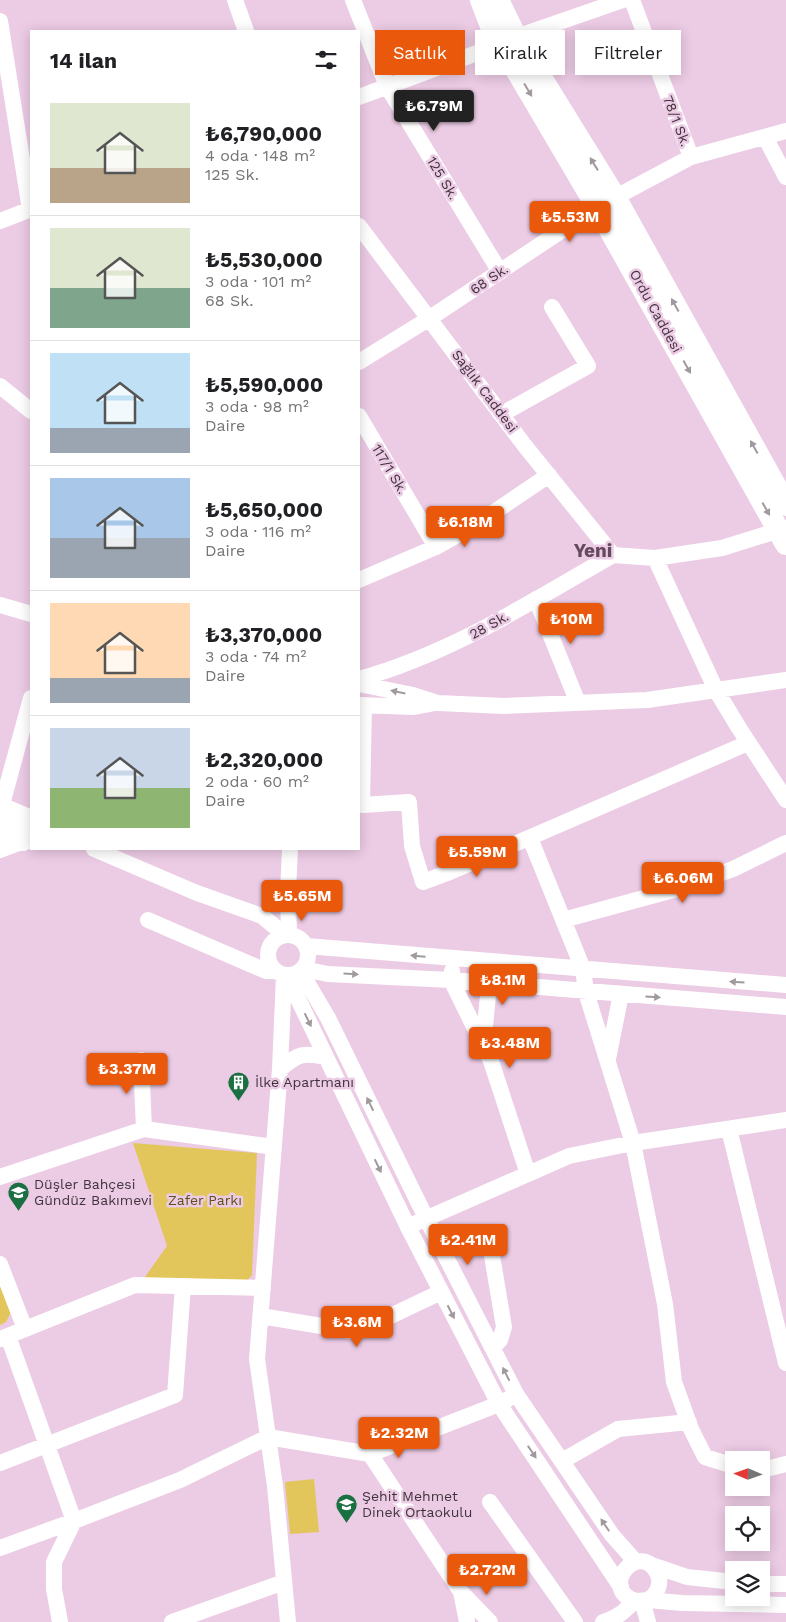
<!DOCTYPE html>
<html lang="tr">
<head>
<meta charset="utf-8">
<style>
  body { margin:0; font-family:"Work Sans",sans-serif; background:#f2f2f2; color:#202124; height:100vh; display:flex; flex-direction:column; font-size:19px; white-space:nowrap }
  * { box-sizing:border-box; margin:0 }
  p { font-size:16px; color:#757577 }
  .icon { flex:none; width:28px; height:28px; fill:none; stroke:currentColor; stroke-width:2; stroke-linecap:round; stroke-linejoin:round }
  .map { position:relative; flex:1; overflow:hidden }
  .details { position:absolute; left:30px; top:30px; width:330px; height:820px; display:flex; flex-direction:column; background:#fff; border-radius:0px; box-shadow:0 2px 12px #0003 }
  .details>* { flex:none }
  .guide { position:absolute; left:375px; top:30px; width:335px; height:45px; display:flex; gap:10px }
  .needle { width:32px; rotate:272deg }
  .tools { position:absolute; left:725px; top:1451px; display:grid; gap:10px }
  .tools a { display:grid; place-items:center; width:45px; height:45px; border-radius:0px; background:#fff; box-shadow:0 2px 12px #0003; font-size:25px }
  .price { position:absolute; translate:-50% -42px; padding:0 11px; border-radius:5px; background:#ea580c; color:#fff; font-size:16px; line-height:32px; filter:drop-shadow(0 1px 2px #0008) }
  .price::after { content:''; position:absolute; left:50%; top:30px; width:15px; height:11px; margin-left:-8px; background:inherit; clip-path:polygon(0 0,100% 0,50% 100%) }
  .price.on { background:#222; color:#fff }
  ul { padding:0; list-style:none }
  li { display:flex; align-items:center; gap:15px; height:125px; padding:0 20px }
  li+li { border-top:1px solid #e0e0e0 }
  li span { display:grid; place-items:center; flex:none; width:140px; height:100px; border-radius:0px; color:#555 }
  li>.icon { margin-inline-start:auto }
  span .icon { width:60px; height:60px; fill:#fffc; stroke-width:1 }
  li b { font-size:21px }
  h2 { display:flex; justify-content:space-between; align-items:center; height:60px; padding:0 20px; font-size:21px }
  .pill { padding:0 18px; border-radius:0px; background:#fff; box-shadow:0 2px 12px #0003; font-size:18px; line-height:45px }
  .pill.on { background:#ea580c; color:#fff }
  .map>svg:first-child { display:block }
  .green { fill:#e2c65c }
  .lines { fill:none; stroke-linecap:round; stroke-linejoin:round }
  .street { stroke:#fff; stroke-width:16 }
  .secondary { stroke:#fff; stroke-width:22 }
  .oneway { fill:#a09a9e }
  .labels { text-anchor:middle; stroke-width:5; stroke-linejoin:round; paint-order:stroke }
  .street-label { font-size:14px; fill:#41343e; stroke:#eccbe4 }
  .poi-label { font-size:14px; fill:#41343e; stroke:#eccbe4; text-anchor:start }
  .park-label { font-size:14px; fill:#5e501a; stroke:#eccbe4 }
  .district-label { font-size:19px; font-weight:bold; fill:#65495e; stroke:#eccbe4 }
</style>
</head>
<body>
<div class="map">
<svg width="786" height="1622" viewBox="0 0 786 1622">
  <rect width="100%" height="100%" fill="#eccbe4"/>
  <path class="green" d="M 133,1143 L 257,1153 L 252,1275 L 247,1281 L 142,1281 L 167,1246 Z
    M 0,1282 L 12,1310 L 6,1322 L 0,1325 Z
    M 314,1479 L 319,1532 L 290,1534 L 285,1482 Z"/>
  <g class="lines">
    <path class="street" d="M 235,0 L 246,31
      M 353,0 L 387,86 L 500,272
      M 632,0 L 691,157
      M 0,21 L 30,210
      M 359,97 L 501,44 L 516,37 L 623,0
      M 765,137 L 786,177
      M 0,221 L 31,209
      M 359,226 L 525,446 L 613,555
      M 359,362 L 430,318 L 597,207 L 691,157 L 786,131
      M 0,386 L 31,411
      M 502,414 L 588,366 L 552,307
      M 359,416 L 436,547
      M 613,555 L 655,558 L 722,548 L 786,528
      M 655,558 L 716,690 L 739,728 L 786,800
      M 359,580 L 436,547 L 475,525 L 549,475
      M 536,599 L 578,703
      M 0,605 L 31,614
      M 359,679 C 450,654 531,602 613,555
      M 359,684 L 413,695 L 438,703 L 504,706 L 647,700 L 786,680
      M 359,705 L 414,707 L 435,703
      M 364,706 L 362,805 L 409,802 L 412,846 L 423,882 L 450,872 L 748,743
      M 1,808 L 31,698
      M 530,838 L 583,969 L 586,992 L 633,1143 L 665,1304 L 674,1382 L 691,1429 L 705,1457 L 734,1466
      M 94,849 L 197,893 L 262,916 L 285,935
      M 0,850 L 29,839
      M 148,920 L 266,971 L 274,971
      M 563,920 L 677,889 L 733,869 L 786,843
      M268 955a20 20 0 1 1 40 0a20 20 0 1 1-40 0Z
      M 289,935 L 288,892 L 290,849
      M 306,946 L 786,985
      M 303,969 L 328,974 L 451,980 L 786,1007
      M 452,971 L 451,980 L 491,1061 L 528,1174
      M 301,972 L 328,1018 L 426,1218 L 516,1394 L 612,1535 L 636,1562
      M 284,975 L 280,1069 L 257,1359 L 275,1486 L 288,1622
      M 287,976 L 408,1227 L 499,1404 L 621,1587
      M 483,1047 L 490,975
      M 608,1059 L 621,994
      M 141,1060 L 144,1129
      M 280,1069 C 298,1054 303,1052 326,1057
      M 729,1129 L 786,1363
      M 0,1177 L 144,1129 L 274,1147
      M 416,1223 L 569,1156 L 633,1143 L 786,1120
      M 489,1238 L 504,1327 L 500,1340 L 493,1347
      M 0,1264 L 25,1329
      M 261,1316 L 357,1332 L 441,1292
      M 0,1339 L 135,1285 L 263,1288
      M 370,1454 L 461,1592 L 467,1622
      M 562,1461 L 618,1429 L 689,1422
      M 0,1463 L 175,1395 L 183,1286
      M 761,1468 L 766,1469 L 786,1464
      M 490,1502 L 575,1622
      M 0,1548 L 74,1521 L 8,1336
      M 649,1564 L 687,1577 L 734,1582
      M 761,1584 L 786,1584
      M 461,1592 L 490,1622
      M 648,1600 L 682,1603 L 786,1605
      M 642,1601 L 648,1622
      M 60,1622 L 54,1589 L 54,1562 L 74,1521 L 180,1480 L 268,1437 L 370,1454 L 499,1404 L 508,1399
      M 172,1622 L 284,1582
      M 603,1622 C 609,1620 615,1618 620,1614 C 625,1611 630,1604 635,1602 C 639,1600 643,1601 647,1600 C 658,1595 663,1581 656,1571 C 637,1541 598,1589 636,1601"/>
    <path class="secondary" d="M 481,0 L 491,26 L 501,44 L 597,207 L 786,544
      M 498,0 L 516,37 L 615,197 L 786,505
      M 0,808 L 31,821
      M 0,831 L 23,840"/>
  </g>
  <defs><path id="oneway-solid" d="M-6-.8H1V-3.2L6.5 0L1 3.2V.8H-6Z" transform="scale(1.25)"/></defs>
  <g class="oneway">
    <use href="#oneway-solid" transform="translate(528 90) rotate(59)"/>
    <use href="#oneway-solid" transform="translate(594 164) rotate(-122)"/>
    <use href="#oneway-solid" transform="translate(675 305) rotate(-119)"/>
    <use href="#oneway-solid" transform="translate(687 367) rotate(61)"/>
    <use href="#oneway-solid" transform="translate(754 447) rotate(-119)"/>
    <use href="#oneway-solid" transform="translate(766 509) rotate(61)"/>
    <use href="#oneway-solid" transform="translate(398 692) rotate(-168)"/>
    <use href="#oneway-solid" transform="translate(418 956) rotate(-175)"/>
    <use href="#oneway-solid" transform="translate(351 974) rotate(3)"/>
    <use href="#oneway-solid" transform="translate(737 982) rotate(-176)"/>
    <use href="#oneway-solid" transform="translate(653 997) rotate(4)"/>
    <use href="#oneway-solid" transform="translate(308 1020) rotate(64)"/>
    <use href="#oneway-solid" transform="translate(370 1104) rotate(-116)"/>
    <use href="#oneway-solid" transform="translate(378 1166) rotate(64)"/>
    <use href="#oneway-solid" transform="translate(451 1312) rotate(63)"/>
    <use href="#oneway-solid" transform="translate(506 1374) rotate(-117)"/>
    <use href="#oneway-solid" transform="translate(532 1452) rotate(56)"/>
    <use href="#oneway-solid" transform="translate(605 1525) rotate(-124)"/>
  </g>
  <defs>
    <symbol id="building-pin" viewBox="-11 -11 22 30"><path d="M0 17L-7.5 6A9.5 9.5 0 1 1 7.5 6Z" fill="#1b7042" stroke="#eccbe4"/><path d="M-4-6H4V6H1V3H-1V6H-4ZM-2.5-4.3h1.7v1.8h-1.7ZM.8-4.3h1.7v1.8H.8ZM-2.5-1h1.7V.8h-1.7ZM.8-1h1.7V.8H.8Z" fill="#fff"/></symbol>
    <symbol id="school-pin" viewBox="-11 -11 22 30"><path d="M0 17L-7.5 6A9.5 9.5 0 1 1 7.5 6Z" fill="#1b7042" stroke="#eccbe4"/><path d="M0-5L7-2L0 1L-7-2ZM-4 1L0 2.5L4 1V4Q0 6-4 4Z" fill="#fff"/></symbol>
  </defs>
  <g fill-rule="evenodd">
    <use href="#building-pin" x="226" y="1070" width="25" height="34"/>
    <use href="#school-pin" x="6" y="1180" width="25" height="34"/>
    <use href="#school-pin" x="334" y="1492" width="25" height="34"/>
  </g>
  <g class="labels">
    <g class="street-label">
      <text transform="translate(677 121) rotate(69)" y="5">78/1 Sk.</text>
      <text transform="translate(443 178) rotate(59)" y="5">125 Sk.</text>
      <text transform="translate(489 279) rotate(-34)" y="5">68 Sk.</text>
      <text transform="translate(656 311) rotate(61)" y="5">Ordu Caddesi</text>
      <text transform="translate(485 391) rotate(53)" y="5">Sağlık Caddesi</text>
      <text transform="translate(390 469) rotate(59)" y="5">117/1 Sk.</text>
      <text transform="translate(489 625) rotate(-29)" y="5">28 Sk.</text>
    </g>
    <g class="poi-label">
      <text x="255" y="1087">İlke Apartmanı</text>
      <text x="34" y="1189">Düşler Bahçesi<tspan x="34" dy="16">Gündüz Bakımevi</tspan></text>
      <text x="362" y="1501">Şehit Mehmet<tspan x="362" dy="16">Dinek Ortaokulu</tspan></text>
    </g>
    <g class="park-label">
      <text x="205" y="1205">Zafer Parkı</text>
    </g>
    <g class="district-label">
      <text x="593" y="557">Yeni</text>
    </g>
  </g>
</svg>
<div class="tools">
<a><svg class="needle" viewBox="-14 -14 28 28"><path d="M0-13l5 13h-10z" fill="#e53935"/><path d="M0 13l5-13h-10z" fill="#757577"/></svg></a>
<a><svg class="icon" aria-label="locate" viewBox="0 0 24 24"><circle cx="12" cy="12" r="6"/><path d="M12 2v4M12 18v4M2 12h4M18 12h4"/></svg></a>
<a><svg class="icon" aria-label="layers" viewBox="0 0 24 24"><path d="M12 4l9 5-9 5-9-5zM3 14l9 5 9-5"/></svg></a>
</div>
<b class="price on" style="left:434px;top:132px">₺6.79M</b>
<b class="price" style="left:570px;top:243px">₺5.53M</b>
<b class="price" style="left:465px;top:548px">₺6.18M</b>
<b class="price" style="left:571px;top:645px">₺10M</b>
<b class="price" style="left:477px;top:878px">₺5.59M</b>
<b class="price" style="left:683px;top:904px">₺6.06M</b>
<b class="price" style="left:302px;top:922px">₺5.65M</b>
<b class="price" style="left:503px;top:1006px">₺8.1M</b>
<b class="price" style="left:510px;top:1069px">₺3.48M</b>
<b class="price" style="left:127px;top:1095px">₺3.37M</b>
<b class="price" style="left:468px;top:1266px">₺2.41M</b>
<b class="price" style="left:357px;top:1348px">₺3.6M</b>
<b class="price" style="left:399px;top:1459px">₺2.32M</b>
<b class="price" style="left:487px;top:1596px">₺2.72M</b>
<div class="guide">
<a class="pill on">Satılık</a>
<a class="pill">Kiralık</a>
<a class="pill">Filtreler</a>
</div>
<section class="details">
<h2>14 ilan<svg class="icon" aria-label="filters" viewBox="0 0 24 24"><path d="M4 7h16M4 17h16"/><circle cx="9" cy="7" r="2"/><circle cx="15" cy="17" r="2"/></svg></h2>
<ul>
<li><span style="background:linear-gradient(#dfe7d0 65%,#b9a48a 0)"><svg class="icon" aria-label="home" viewBox="0 0 24 24"><path d="M3 11l9-7 9 7M6 9v11h12V9"/></svg></span><div><b>₺6,790,000</b><p>4 oda · 148 m²</p><p>125 Sk.</p></div></li>
<li><span style="background:linear-gradient(#dfe7d0 60%,#7fa58c 0)"><svg class="icon" aria-label="home" viewBox="0 0 24 24"><path d="M3 11l9-7 9 7M6 9v11h12V9"/></svg></span><div><b>₺5,530,000</b><p>3 oda · 101 m²</p><p>68 Sk.</p></div></li>
<li><span style="background:linear-gradient(#bfe0f5 75%,#9aa5b1 0)"><svg class="icon" aria-label="home" viewBox="0 0 24 24"><path d="M3 11l9-7 9 7M6 9v11h12V9"/></svg></span><div><b>₺5,590,000</b><p>3 oda · 98 m²</p><p>Daire</p></div></li>
<li><span style="background:linear-gradient(#a9c7e8 60%,#9aa5b1 0)"><svg class="icon" aria-label="home" viewBox="0 0 24 24"><path d="M3 11l9-7 9 7M6 9v11h12V9"/></svg></span><div><b>₺5,650,000</b><p>3 oda · 116 m²</p><p>Daire</p></div></li>
<li><span style="background:linear-gradient(#ffd9b3 75%,#9aa5b1 0)"><svg class="icon" aria-label="home" viewBox="0 0 24 24"><path d="M3 11l9-7 9 7M6 9v11h12V9"/></svg></span><div><b>₺3,370,000</b><p>3 oda · 74 m²</p><p>Daire</p></div></li>
<li><span style="background:linear-gradient(#c9d6e8 60%,#8fb573 0)"><svg class="icon" aria-label="home" viewBox="0 0 24 24"><path d="M3 11l9-7 9 7M6 9v11h12V9"/></svg></span><div><b>₺2,320,000</b><p>2 oda · 60 m²</p><p>Daire</p></div></li>
</ul>
</section>
</div>
</body>
</html>
